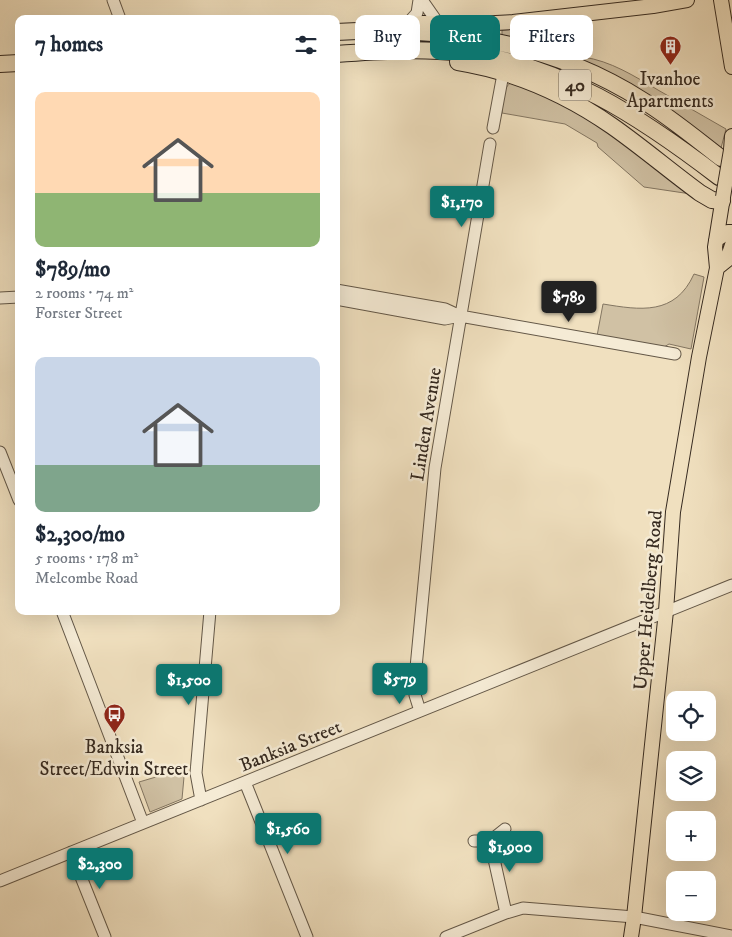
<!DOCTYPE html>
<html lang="en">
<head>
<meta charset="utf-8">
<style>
  body { margin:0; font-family:"IM FELL DW Pica",serif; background:#f2f2f3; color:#1f2937; height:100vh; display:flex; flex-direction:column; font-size:19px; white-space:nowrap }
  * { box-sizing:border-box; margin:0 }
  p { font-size:16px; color:#747a83 }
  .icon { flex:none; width:28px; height:28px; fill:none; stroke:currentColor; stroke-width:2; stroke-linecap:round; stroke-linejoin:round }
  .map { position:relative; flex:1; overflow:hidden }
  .details { position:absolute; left:15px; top:15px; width:325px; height:600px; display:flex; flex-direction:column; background:#fff; border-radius:10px; box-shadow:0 5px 20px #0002 }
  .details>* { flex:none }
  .banner { position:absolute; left:355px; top:15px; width:301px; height:45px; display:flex; gap:10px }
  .controls { position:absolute; left:666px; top:691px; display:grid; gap:10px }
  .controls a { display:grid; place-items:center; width:50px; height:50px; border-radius:10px; background:#fff; box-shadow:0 5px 20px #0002; font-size:25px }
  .price { position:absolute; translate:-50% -42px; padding:0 11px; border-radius:5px; background:#0f766e; color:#fff; font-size:16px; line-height:32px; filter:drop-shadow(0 1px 2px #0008) }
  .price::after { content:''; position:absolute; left:50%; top:30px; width:15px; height:11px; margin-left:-8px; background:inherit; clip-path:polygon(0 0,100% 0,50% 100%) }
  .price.selected { background:#222; color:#fff }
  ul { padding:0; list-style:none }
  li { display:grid; align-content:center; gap:10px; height:265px; padding:0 20px }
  li span { display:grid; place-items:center; height:155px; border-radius:10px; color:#555 }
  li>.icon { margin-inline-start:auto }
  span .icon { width:90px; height:90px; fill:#fffc; stroke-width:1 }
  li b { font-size:21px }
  h2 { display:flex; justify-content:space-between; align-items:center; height:60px; padding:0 20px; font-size:21px }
  .pill { padding:0 18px; border-radius:10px; background:#fff; box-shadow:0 5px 20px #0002; font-size:18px; line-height:45px }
  .pill.selected { background:#0f766e; color:#fff }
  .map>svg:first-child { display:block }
  .green { fill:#d0c1a4; stroke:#837662 }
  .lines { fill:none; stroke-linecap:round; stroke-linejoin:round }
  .minor-casing { stroke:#645848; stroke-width:13 }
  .major-casing { stroke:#362a20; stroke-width:16 }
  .highway-casing { stroke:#362a20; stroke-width:18 }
  .minor { stroke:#f5ebd5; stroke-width:11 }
  .major { stroke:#f0e0bf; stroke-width:14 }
  .highway { stroke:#f0e0bf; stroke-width:16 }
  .major-bridge-casing { stroke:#362a20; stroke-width:16; stroke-linecap:butt }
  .major-bridge { stroke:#f0e0bf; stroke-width:14 }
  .labels { text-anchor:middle; stroke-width:5; stroke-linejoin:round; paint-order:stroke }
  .shield { fill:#f5ebd5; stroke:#6f6456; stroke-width:1 }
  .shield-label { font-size:18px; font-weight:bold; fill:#362a20 }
  .poi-label { font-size:19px; fill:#362a20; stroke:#f5ebd5 }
  .street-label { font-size:19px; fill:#362a20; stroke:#f5ebd5 }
</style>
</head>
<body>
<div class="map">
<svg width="732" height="937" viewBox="0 0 732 937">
  <rect width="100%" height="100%" fill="#f0e0bf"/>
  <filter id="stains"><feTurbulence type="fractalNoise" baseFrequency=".004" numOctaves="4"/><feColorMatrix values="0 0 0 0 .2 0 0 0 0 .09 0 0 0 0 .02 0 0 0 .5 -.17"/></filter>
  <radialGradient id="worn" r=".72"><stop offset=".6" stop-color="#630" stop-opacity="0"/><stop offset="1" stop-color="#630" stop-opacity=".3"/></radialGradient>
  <path class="green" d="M 533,28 L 548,39 L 578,38 L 578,50 L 583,57 C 611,61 634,76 658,90 C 681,103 703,116 726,129 L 721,148 L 649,95 L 607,72 L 502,35 L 502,30 Z
    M 512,82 L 572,105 L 691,194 L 644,187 L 598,147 L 597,143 L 565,124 L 502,113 C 503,102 502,87 512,82 Z
    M 694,274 L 704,277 L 691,349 L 669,344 L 664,347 L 597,336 L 603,304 C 640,310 675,316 694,274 Z
    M 185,766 L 182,799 L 150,812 L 139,782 L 173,772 Z"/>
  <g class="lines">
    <defs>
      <path id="minor" d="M 113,0 L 120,19
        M 422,0 L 438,23
        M 408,23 L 417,13 L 419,0
        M 493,128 L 503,74
        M 336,290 L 445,309 L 460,316 L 675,354
        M 0,298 L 19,297
        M 336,299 L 445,319 L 460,316
        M 0,452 L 19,500
        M 62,611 L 143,823
        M 420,711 L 415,695 L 415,678 L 435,468 L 490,144
        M 245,782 L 307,937
        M 201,800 L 196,773 L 210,611
        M 505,829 L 490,841 L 506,913
        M 474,841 L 490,841
        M 71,852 L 105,937
        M 0,881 L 732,585
        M 446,937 L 506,913 L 523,908 L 634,917 L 732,936"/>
      <path id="major" d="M 721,0 L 732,67
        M 388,26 L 423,23 L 477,24 L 513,22 L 653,6 L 687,0
        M 731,150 L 732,136
        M 716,240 L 728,232 L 732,232
        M 717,268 L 727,260 L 732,245
        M 631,937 L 634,917 L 666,611 L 673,512 L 699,357 L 717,268 L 715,247 L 723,197"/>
      <path id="highway" d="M 336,32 C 444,26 549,41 642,100 C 670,117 695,138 721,158
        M 336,54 C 378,51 420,48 462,53 C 560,63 642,118 719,177
        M 458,62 C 513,71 566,94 612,126 C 642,147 670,171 700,193 L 712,200 L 722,201
        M 0,64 L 19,63"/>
    </defs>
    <use href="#minor" class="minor-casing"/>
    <use href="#major" class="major-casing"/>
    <use href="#highway" class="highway-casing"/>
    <use href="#minor" class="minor"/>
    <use href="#major" class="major"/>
    <use href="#highway" class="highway"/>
    <defs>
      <path id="major-bridge" d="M 723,197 L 731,150"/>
    </defs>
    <use href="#major-bridge" class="major-bridge-casing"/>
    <use href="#major-bridge" class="major-bridge"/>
  </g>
  <defs>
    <symbol id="building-pin" viewBox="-11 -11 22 30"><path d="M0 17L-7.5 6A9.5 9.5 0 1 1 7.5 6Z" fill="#8f2418" stroke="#f5ebd5"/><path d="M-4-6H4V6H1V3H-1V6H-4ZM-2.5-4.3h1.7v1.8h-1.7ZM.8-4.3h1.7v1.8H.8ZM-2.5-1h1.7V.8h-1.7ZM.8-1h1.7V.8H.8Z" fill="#fff"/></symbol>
    <symbol id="bus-pin" viewBox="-11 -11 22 30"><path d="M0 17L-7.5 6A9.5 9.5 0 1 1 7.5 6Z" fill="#8f2418" stroke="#f5ebd5"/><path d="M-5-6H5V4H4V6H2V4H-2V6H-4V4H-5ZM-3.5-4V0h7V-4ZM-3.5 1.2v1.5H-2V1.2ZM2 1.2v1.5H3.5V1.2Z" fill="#fff"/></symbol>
  </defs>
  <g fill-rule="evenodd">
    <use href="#building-pin" x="658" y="34" width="25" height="34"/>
    <use href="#bus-pin" x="102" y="702" width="25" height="34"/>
  </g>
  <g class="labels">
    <rect class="shield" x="559" y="69.5" width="32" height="31" rx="4"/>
    <g class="shield-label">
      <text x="575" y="91">40</text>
    </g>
    <g class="poi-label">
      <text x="670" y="85">Ivanhoe<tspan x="670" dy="22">Apartments</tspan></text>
      <text x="114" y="753">Banksia<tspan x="114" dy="22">Street/Edwin Street</tspan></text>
    </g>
    <g class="street-label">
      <text transform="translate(425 424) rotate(-81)" y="7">Linden Avenue</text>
      <text transform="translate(647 600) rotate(-85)" y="7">Upper Heidelberg Road</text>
      <text transform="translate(290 745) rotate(-22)" y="7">Banksia Street</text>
    </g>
  </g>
  <rect width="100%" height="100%" filter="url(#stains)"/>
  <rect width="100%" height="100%" fill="url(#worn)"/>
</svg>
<div class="controls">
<a><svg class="icon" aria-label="locate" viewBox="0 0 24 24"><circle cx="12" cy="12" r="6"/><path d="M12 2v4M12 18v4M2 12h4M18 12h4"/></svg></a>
<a><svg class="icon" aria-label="layers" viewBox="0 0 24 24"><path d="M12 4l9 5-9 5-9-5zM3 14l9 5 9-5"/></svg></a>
<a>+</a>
<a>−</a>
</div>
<b class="price" style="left:462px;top:228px">$1,170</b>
<b class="price selected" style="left:569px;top:323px">$789</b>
<b class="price" style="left:400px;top:705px">$579</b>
<b class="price" style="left:189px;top:706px">$1,500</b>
<b class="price" style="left:288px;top:855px">$1,560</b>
<b class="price" style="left:510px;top:873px">$1,900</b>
<b class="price" style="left:100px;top:890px">$2,300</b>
<div class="banner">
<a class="pill">Buy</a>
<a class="pill selected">Rent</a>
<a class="pill">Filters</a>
</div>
<section class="details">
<h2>7 homes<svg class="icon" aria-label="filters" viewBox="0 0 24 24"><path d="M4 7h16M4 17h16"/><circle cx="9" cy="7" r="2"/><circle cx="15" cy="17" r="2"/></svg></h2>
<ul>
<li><span style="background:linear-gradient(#ffd9b3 65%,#8fb573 0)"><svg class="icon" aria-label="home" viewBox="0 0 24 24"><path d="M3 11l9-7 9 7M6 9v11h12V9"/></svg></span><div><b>$789/mo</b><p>2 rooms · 74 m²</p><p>Forster Street</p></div></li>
<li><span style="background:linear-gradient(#c9d6e8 70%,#7fa58c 0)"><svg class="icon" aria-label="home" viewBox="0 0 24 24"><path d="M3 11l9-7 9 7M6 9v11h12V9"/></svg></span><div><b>$2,300/mo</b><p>5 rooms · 178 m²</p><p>Melcombe Road</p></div></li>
</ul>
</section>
</div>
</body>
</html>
